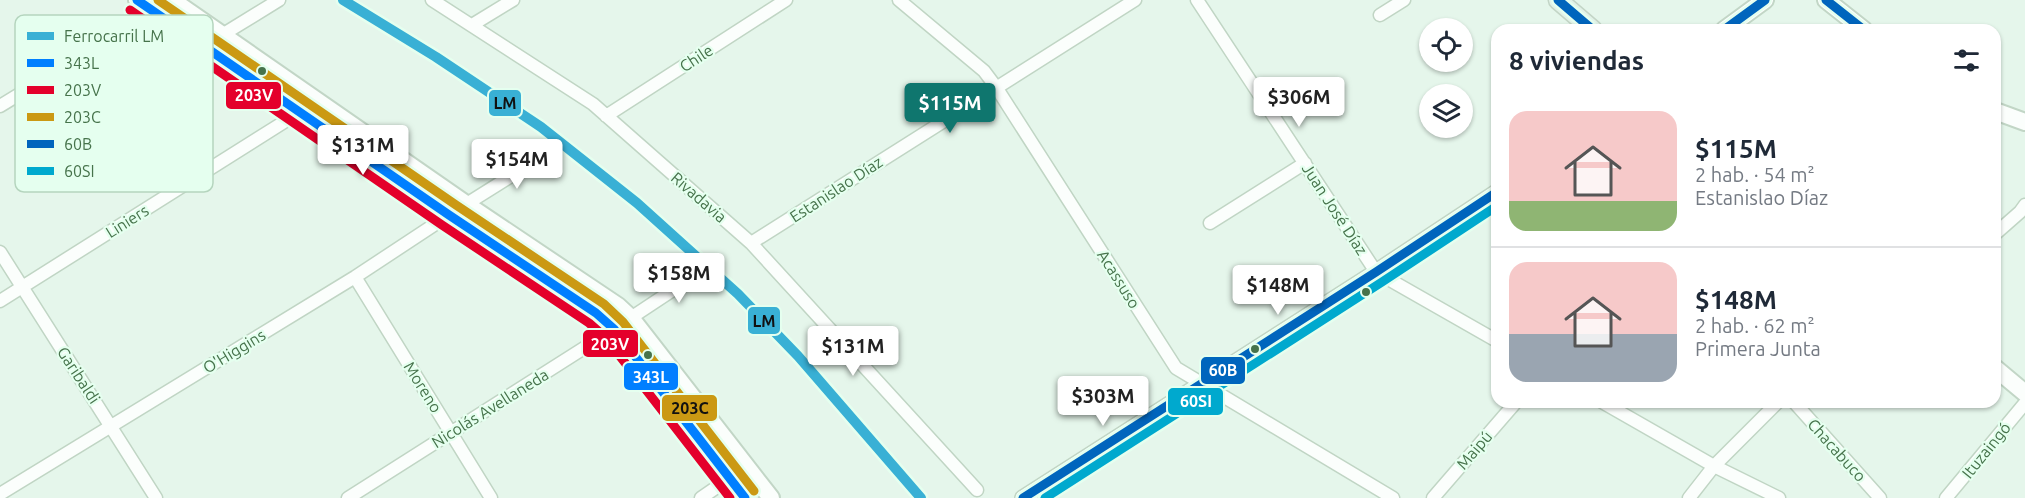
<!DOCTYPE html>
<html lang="es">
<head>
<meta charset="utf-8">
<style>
  body { margin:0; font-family:Ubuntu,sans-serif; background:#f2f2f3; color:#1f2937; height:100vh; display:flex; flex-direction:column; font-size:22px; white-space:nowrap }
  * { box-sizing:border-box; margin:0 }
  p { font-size:20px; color:#747a83 }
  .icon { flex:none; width:33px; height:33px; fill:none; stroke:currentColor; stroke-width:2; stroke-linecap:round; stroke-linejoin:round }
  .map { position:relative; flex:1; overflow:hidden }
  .side { position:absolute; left:1491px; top:24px; width:510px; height:384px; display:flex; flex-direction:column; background:#fff; border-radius:18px; box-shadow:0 2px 4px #0004 }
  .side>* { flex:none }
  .tools { position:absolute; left:1419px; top:18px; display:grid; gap:12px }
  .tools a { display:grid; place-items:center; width:54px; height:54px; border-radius:50%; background:#fff; box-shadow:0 2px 4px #0004; font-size:30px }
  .price { position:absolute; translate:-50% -51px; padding:0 14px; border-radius:6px; background:#fff; color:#222; font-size:20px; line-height:39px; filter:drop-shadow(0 2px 3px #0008) }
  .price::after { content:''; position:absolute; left:50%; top:36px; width:18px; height:14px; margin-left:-9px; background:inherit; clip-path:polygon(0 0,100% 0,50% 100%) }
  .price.active { background:#0f766e; color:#fff }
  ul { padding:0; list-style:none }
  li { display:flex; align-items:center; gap:18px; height:150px; padding:0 18px }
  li+li { border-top:2px solid #e0e1e3 }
  li span { display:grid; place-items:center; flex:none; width:168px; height:120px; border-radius:18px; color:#555 }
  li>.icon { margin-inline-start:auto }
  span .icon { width:72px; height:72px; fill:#fffc; stroke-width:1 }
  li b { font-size:26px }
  h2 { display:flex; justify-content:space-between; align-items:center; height:72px; padding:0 18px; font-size:26px }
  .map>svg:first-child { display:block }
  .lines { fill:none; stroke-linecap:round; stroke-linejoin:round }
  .minor-casing { stroke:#c0d5c4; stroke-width:15 }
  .tertiary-casing { stroke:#c0d5c4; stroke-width:18 }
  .secondary-casing { stroke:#c2d6c6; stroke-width:20 }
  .primary-casing { stroke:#c3d5c6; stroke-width:21 }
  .minor { stroke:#fbfefc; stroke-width:12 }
  .tertiary { stroke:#fbfefc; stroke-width:15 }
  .secondary { stroke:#fbfefc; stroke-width:16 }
  .primary { stroke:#e2f2e8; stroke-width:18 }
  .bus-1-casing { stroke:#e5ffef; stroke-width:14 }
  .bus-2-casing { stroke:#e5ffef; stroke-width:14 }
  .bus-3-casing { stroke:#e5ffef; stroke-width:14 }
  .bus-4-casing { stroke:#e5ffef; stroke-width:14 }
  .bus-5-casing { stroke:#e5ffef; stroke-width:14 }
  .bus-1 { stroke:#007fff; stroke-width:9 }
  .bus-2 { stroke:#e4002b; stroke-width:9 }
  .bus-3 { stroke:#cb9913; stroke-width:9 }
  .bus-4 { stroke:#0065bd; stroke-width:9 }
  .bus-5 { stroke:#00a9ce; stroke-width:9 }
  .rail-1-casing { stroke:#e5ffef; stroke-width:15 }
  .rail-1 { stroke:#39b0d5; stroke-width:10 }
  .bus-dot { fill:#46734b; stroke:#e5ffef; stroke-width:2 }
  .labels { text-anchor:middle; stroke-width:4.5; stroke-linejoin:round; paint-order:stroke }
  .street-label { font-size:16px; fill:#46734b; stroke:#e5ffef }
  .key { fill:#e5ffef; stroke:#b5d5be; stroke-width:1.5 }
  .key-label { font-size:16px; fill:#46734b }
  .line-badge { stroke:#e5ffef; stroke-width:2 }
  .badge-label { font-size:16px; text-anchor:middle; font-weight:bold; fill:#fff }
  .pale-badge-label { font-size:16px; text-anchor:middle; font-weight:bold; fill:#111 }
</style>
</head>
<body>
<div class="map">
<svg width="2025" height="498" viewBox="0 0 2025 498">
  <rect width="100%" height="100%" fill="#e5f6eb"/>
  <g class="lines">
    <defs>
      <path id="minor" d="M 432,0 L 593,104 L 751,243 L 977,490
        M 899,0 L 984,71 L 996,87 L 1176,368 L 1393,498
        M 1197,0 L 1376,272 L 1497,341
        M 1380,15 L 1404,0
        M 472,25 L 513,0
        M 222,35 L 279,0
        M 0,106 L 126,29 L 150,1
        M 606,116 L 786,0
        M 1210,223 L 1305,163
        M 1995,234 L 2020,212 L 2025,205
        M 751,243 L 1135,0
        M 0,252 L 156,498
        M 355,277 L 491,498
        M 0,301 L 284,122 L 296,108 L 306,93
        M 1602,402 L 1714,466 L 1779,498
        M 1794,402 L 1880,498
        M 0,494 L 355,277 L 449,215 L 551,151
        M 348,498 L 614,329 L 700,272
        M 701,498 L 746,467
        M 1433,498 L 1516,402
        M 1689,498 L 1714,466 L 1778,402
        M 1946,498 L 2025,403"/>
      <path id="tertiary" d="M 1023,498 L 1376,272 L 1497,192"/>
      <path id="secondary" d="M 137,0 L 296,108 L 449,215 L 596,313 L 614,329 L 745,498
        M 172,0 L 466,204 L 618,306 L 631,318 L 771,498
        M 1826,0 L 1864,30
        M 1724,30 L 1765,0
        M 1995,111 L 2025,122
        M 1995,368 L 2025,393"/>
      <path id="primary" d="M 1558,0 L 1593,30"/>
    </defs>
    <use href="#minor" class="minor-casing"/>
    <use href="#tertiary" class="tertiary-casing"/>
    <use href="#secondary" class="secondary-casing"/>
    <use href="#primary" class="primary-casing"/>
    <use href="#minor" class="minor"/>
    <use href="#tertiary" class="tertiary"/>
    <use href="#secondary" class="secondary"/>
    <use href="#primary" class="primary"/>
    <defs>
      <path id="bus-1" d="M 137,0 L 449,215 L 596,313 L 614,329 L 745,498"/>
      <path id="bus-2" d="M 130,10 L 442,225 L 589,323 L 605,337 L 730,498"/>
      <path id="bus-3" d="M 158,0 L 456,205 L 604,304 L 623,322 L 754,491"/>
      <path id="bus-4" d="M 1558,0 L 1593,30
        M 1826,0 L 1864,30
        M 1724,30 L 1765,0
        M 1023,498 L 1376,272 L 1497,192"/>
      <path id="bus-5" d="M 1045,498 L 1382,282 L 1497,206"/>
    </defs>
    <use href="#bus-1" class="bus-1-casing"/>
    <use href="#bus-2" class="bus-2-casing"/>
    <use href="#bus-3" class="bus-3-casing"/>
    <use href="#bus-4" class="bus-4-casing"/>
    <use href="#bus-5" class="bus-5-casing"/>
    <use href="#bus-1" class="bus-1"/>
    <use href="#bus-2" class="bus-2"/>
    <use href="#bus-3" class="bus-3"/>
    <use href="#bus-4" class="bus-4"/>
    <use href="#bus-5" class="bus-5"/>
    <defs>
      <path id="rail-1" d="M 343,0 L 436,57 L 541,127 L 637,203 L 738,294 L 798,356 L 921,498"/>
    </defs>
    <use href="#rail-1" class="rail-1-casing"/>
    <use href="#rail-1" class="rail-1"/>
  </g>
  <g class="bus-dot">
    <circle cx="262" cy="71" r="5"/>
    <circle cx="1366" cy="292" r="5"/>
    <circle cx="1255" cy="349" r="5"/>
    <circle cx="648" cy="355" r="5"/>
  </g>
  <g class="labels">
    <g class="street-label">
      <text transform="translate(696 58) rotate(-33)" y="6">Chile</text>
      <text transform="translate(836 189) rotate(-33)" y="6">Estanislao Díaz</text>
      <text transform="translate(699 197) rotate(41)" y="6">Rivadavia</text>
      <text transform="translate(1335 209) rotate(57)" y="6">Juan José Díaz</text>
      <text transform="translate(127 221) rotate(-32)" y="6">Liniers</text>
      <text transform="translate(1119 279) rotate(58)" y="6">Acassuso</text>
      <text transform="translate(234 351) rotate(-31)" y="6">O'Higgins</text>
      <text transform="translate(79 375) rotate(57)" y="6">Garibaldi</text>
      <text transform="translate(423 387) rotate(58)" y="6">Moreno</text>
      <text transform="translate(490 408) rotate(-32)" y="6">Nicolás Avellaneda</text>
      <text transform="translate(1474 450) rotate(-49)" y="6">Maipú</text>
      <text transform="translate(1837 450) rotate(48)" y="6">Chacabuco</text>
      <text transform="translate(1986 450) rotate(-51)" y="6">Ituzaingó</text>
    </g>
  </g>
  <rect x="15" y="15" width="198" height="177" rx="9" class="key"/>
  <rect x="27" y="32" width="27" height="8" fill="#39b0d5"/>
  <rect x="27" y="59" width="27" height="8" fill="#007fff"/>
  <rect x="27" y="86" width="27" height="8" fill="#e4002b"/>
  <rect x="27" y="113" width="27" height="8" fill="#cb9913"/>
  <rect x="27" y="140" width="27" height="8" fill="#0065bd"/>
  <rect x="27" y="167" width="27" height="8" fill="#00a9ce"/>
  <g class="key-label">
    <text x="64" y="42">Ferrocarril LM</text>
    <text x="64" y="69">343L</text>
    <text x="64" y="96">203V</text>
    <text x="64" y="123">203C</text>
    <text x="64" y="150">60B</text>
    <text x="64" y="177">60SI</text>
  </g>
  <g class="line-badge">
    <rect x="225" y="81" width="57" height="29" rx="6" fill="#e4002b"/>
    <rect x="488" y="89" width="34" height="28" rx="6" fill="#39b0d5"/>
    <rect x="747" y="306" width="34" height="29" rx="6" fill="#39b0d5"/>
    <rect x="582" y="329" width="57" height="29" rx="6" fill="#e4002b"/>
    <rect x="1200" y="356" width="46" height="29" rx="6" fill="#0065bd"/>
    <rect x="623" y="362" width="56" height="29" rx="6" fill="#007fff"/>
    <rect x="1167" y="387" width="57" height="29" rx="6" fill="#00a9ce"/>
    <rect x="661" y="394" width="57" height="28" rx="6" fill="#cb9913"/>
  </g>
  <g class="badge-label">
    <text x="254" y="101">203V</text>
    <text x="610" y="350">203V</text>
    <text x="1223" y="376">60B</text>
    <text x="651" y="383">343L</text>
    <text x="1196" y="407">60SI</text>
  </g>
  <g class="pale-badge-label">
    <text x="505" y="109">LM</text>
    <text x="764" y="327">LM</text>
    <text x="690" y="414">203C</text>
  </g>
</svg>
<div class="tools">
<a><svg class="icon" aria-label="locate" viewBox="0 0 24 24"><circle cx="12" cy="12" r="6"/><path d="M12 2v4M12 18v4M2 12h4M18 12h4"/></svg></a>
<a><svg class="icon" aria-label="layers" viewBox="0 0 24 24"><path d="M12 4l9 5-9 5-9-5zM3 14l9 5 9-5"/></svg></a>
</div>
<b class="price" style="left:1299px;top:128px">$306M</b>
<b class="price active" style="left:950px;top:134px">$115M</b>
<b class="price" style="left:363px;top:176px">$131M</b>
<b class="price" style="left:517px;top:190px">$154M</b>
<b class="price" style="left:679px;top:304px">$158M</b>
<b class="price" style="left:1278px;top:316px">$148M</b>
<b class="price" style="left:853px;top:377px">$131M</b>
<b class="price" style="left:1103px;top:427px">$303M</b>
<section class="side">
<h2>8 viviendas<svg class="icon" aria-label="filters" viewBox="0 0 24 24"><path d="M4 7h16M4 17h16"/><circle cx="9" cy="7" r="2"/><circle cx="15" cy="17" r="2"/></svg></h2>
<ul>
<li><span style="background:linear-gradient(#f6c9c9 75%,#8fb573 0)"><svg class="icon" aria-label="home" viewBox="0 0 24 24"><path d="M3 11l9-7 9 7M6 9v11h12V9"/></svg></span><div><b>$115M</b><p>2 hab. · 54 m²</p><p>Estanislao Díaz</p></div></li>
<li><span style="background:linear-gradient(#f6c9c9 60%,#9aa5b1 0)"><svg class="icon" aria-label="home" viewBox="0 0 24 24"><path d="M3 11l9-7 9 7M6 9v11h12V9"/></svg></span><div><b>$148M</b><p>2 hab. · 62 m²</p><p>Primera Junta</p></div></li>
</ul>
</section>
</div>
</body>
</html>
